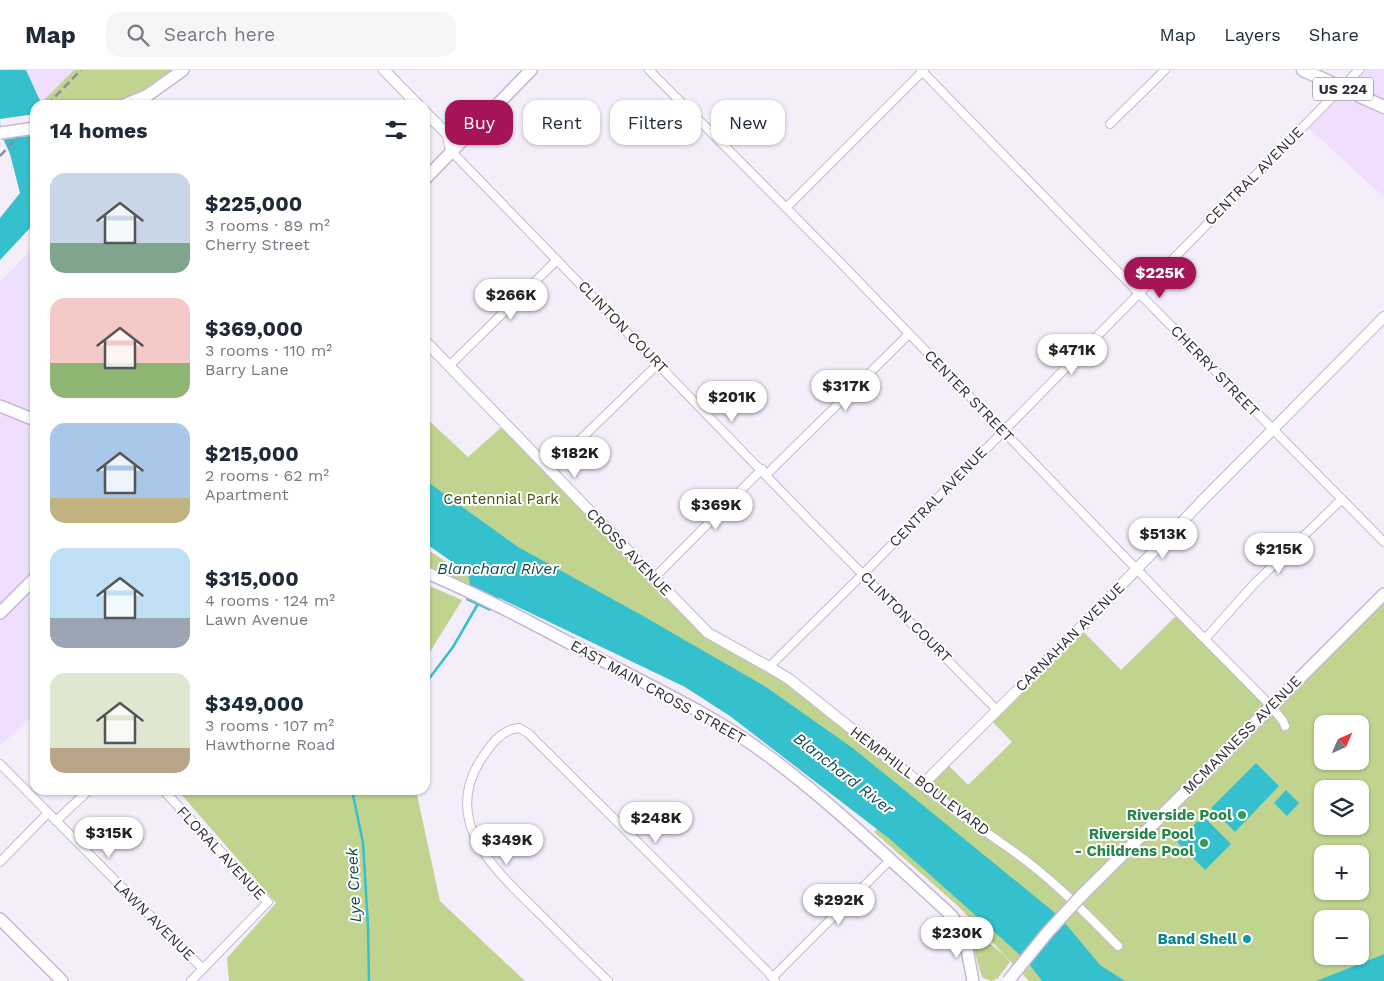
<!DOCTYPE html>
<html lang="en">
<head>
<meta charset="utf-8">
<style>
  body { margin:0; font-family:"Work Sans",sans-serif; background:#f6f6f7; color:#1f2937; height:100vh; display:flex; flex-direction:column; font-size:19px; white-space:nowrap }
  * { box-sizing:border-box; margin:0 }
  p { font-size:16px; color:#747a83 }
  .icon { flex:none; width:28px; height:28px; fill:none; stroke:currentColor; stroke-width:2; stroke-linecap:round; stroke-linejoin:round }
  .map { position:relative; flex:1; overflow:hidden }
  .drawer { position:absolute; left:30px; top:30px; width:400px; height:695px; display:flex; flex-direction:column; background:#fff; border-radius:15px; box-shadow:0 1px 4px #0004 }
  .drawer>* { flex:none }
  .hud { position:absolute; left:445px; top:30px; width:475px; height:45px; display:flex; gap:10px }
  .needle { width:32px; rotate:45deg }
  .buttons { position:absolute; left:1314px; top:645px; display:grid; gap:10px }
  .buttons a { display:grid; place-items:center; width:55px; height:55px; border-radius:10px; background:#fff; box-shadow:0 1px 4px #0004; font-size:25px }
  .price { position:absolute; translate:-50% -42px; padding:0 11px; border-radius:18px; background:#fff; color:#222; font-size:16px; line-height:32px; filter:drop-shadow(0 1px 2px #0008) }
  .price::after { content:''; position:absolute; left:50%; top:30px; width:15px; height:11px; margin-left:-8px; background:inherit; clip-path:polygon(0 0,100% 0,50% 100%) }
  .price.on { background:#a51456; color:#fff }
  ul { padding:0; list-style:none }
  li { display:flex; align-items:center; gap:15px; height:125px; padding:0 20px }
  li span { display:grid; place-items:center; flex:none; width:140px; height:100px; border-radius:15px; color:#555 }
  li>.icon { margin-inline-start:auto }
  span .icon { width:60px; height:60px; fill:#fffc; stroke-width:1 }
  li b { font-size:21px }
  h2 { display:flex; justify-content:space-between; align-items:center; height:60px; padding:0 20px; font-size:21px }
  .pill { padding:0 18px; border-radius:15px; background:#fff; box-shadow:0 1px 4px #0004; font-size:18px; line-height:45px }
  .pill.on { background:#a51456; color:#fff }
  header { display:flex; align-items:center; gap:30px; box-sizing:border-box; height:70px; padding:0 25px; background:#fff; border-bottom:1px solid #e0e1e3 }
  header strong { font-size:24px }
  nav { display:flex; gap:28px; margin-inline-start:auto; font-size:18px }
  .search { width:350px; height:45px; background:#f6f6f7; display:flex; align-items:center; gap:12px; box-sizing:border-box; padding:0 18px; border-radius:15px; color:#747a83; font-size:19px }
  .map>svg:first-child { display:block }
  .built { fill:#efdefe }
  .green { fill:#c0d490; fill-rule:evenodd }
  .water { fill:#34c0cc }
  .pier { fill:#f4eefb }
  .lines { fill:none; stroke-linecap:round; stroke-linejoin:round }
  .stream { stroke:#34c0cc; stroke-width:2.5 }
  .minor-casing { stroke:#c7b6d6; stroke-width:10 }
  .tertiary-casing { stroke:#c7b6d6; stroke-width:12 }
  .secondary-casing { stroke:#c7b6d6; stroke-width:14 }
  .trunk-casing { stroke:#c7b6d6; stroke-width:15 }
  .minor { stroke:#fff; stroke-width:8 }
  .tertiary { stroke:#fff; stroke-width:10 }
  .secondary { stroke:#fff; stroke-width:11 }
  .trunk { stroke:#fff; stroke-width:12 }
  .rail { stroke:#918b98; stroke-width:2.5; stroke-dasharray:8 4; stroke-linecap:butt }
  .secondary-bridge-casing { stroke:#c7b6d6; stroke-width:14; stroke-linecap:butt }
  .secondary-bridge { stroke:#fff; stroke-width:11 }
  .leisure-dot { fill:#2e9e5b; stroke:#fff; stroke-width:2 }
  .culture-dot { fill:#0f9aa8; stroke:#fff; stroke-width:2 }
  .labels { text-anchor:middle; stroke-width:4; stroke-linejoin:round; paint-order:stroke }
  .shield { fill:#fff; stroke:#6f6b73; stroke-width:1 }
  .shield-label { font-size:14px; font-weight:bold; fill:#312b37 }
  .street-label { font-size:15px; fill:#312b37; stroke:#fff }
  .park-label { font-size:15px; fill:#414f10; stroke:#fff }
  .leisure-label { font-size:15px; font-weight:bold; fill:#27864d; stroke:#fff; text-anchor:end }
  .culture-label { font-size:15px; font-weight:bold; fill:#0d838f; stroke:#fff; text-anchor:end }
  .water-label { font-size:16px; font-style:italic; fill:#0d494e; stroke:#fff }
</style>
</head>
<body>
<header>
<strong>Map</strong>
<div class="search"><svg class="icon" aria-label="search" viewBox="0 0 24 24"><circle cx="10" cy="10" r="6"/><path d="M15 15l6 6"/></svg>Search here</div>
<nav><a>Map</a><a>Layers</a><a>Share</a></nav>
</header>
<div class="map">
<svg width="1384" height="911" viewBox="0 0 1384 911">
  <rect width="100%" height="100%" fill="#f4eefb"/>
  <path class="built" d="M 26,0 L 74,0 L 41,33 Z
    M 1359,0 L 1384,0 L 1384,127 L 1305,55 Z
    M 29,182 L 35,189 L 35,643 L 0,676 L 0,212 Z"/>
  <path class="green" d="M 74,0 L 183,0 L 124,35 L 42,35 L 41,33 Z
    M 425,347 L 468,387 L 505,354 L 708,563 L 769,597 L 922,715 L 945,692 L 968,715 L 1012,672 L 989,648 L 1080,558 L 1121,600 L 1179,543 L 1271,636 L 1384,524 L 1384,911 L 1029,911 L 958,836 L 874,762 L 894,742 L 425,442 ZM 1322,654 L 1360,654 L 1360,691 L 1322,691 ZM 1322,719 L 1360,719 L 1360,756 L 1322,756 ZM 1322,784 L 1360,784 L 1360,821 L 1322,821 ZM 1322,849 L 1360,849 L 1360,886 L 1322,886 Z
    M 425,478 L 469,507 L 470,515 L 425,497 Z
    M 425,514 L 462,530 L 425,590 Z
    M 182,720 L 416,720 L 440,831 L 525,911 L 229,911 L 227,888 L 276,833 L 180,723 Z
    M 975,862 L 1003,884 L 1010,892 L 998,908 L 992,911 L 983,908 L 981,904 L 970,866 L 971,863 Z"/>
  <path class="water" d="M 0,0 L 26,0 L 42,35 L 35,35 L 35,163 L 30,158 L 0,190 L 0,148 L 20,123 L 10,84 L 0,62 Z
    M 425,410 L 518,477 L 643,546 L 766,617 L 854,679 L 1060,847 L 1100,895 L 1125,911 L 1042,911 L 1027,891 L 891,770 L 730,646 L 685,617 L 499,528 L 490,541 L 466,530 L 470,515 L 468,503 L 425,473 Z
    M 1256,693 L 1279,716 L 1235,762 L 1211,738 Z
    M 1286,720 L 1299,733 L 1287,746 L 1274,733 Z
    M 1203,746 L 1231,774 L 1205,800 L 1177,772 Z
    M 1384,884 L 1384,911 L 1316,911 L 1382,885 Z"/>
  <path class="pier" d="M 35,44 L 35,65 L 1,70 L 0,49 Z"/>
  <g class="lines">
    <path class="stream" d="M 425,614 L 453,577 L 479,532
      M 352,720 L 363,773 L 368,856 L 369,911"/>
    <defs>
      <path id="minor" d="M 649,0 L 836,188 L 1179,543 L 1271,636 L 1283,651 L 1285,656
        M 921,0 L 1066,149 L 1384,472
        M 1110,54 L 1165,0
        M 451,81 L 811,452 L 997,640
        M 786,138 L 924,0
        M 449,296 L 557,190
        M 549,400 L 658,294
        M 767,404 L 909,264
        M 655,507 L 762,399
        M 1205,569 L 1254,514 L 1342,429
        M 769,597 L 863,504 L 1359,0
        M 0,694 L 203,899
        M 922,715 C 947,736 974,753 1000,772 C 1044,801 1082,839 1118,876
        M 163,720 L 268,832 L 191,911
        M 56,751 L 89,720
        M 0,792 L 48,743
        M 773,907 L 890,790
        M 608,911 C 586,890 564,868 542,846 C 501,805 440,756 480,691 C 489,677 501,659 519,658 L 528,663 L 767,901 L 775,911"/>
      <path id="tertiary" d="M 384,0 L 418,35
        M 425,42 L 448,65 L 451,81
        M 425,271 L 708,563 L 769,597 L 789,609 L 922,715 L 1080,558 L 1203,430 L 1384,247"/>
      <path id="secondary" d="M 124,35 L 148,25 L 183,0
        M 425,109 L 531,0
        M 0,336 L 35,350
        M 425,502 C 489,529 550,563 611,595 C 660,621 711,645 756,677 C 826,727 888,788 951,845 L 962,860 L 965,868 L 973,911
        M 0,543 L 35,508
        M 1080,827 L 1384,524
        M 0,849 L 62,911"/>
      <path id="trunk" d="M 1303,0 L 1384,37"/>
    </defs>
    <use href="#minor" class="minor-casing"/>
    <use href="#tertiary" class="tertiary-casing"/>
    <use href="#secondary" class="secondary-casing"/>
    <use href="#trunk" class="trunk-casing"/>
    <use href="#minor" class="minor"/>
    <use href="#tertiary" class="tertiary"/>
    <use href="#secondary" class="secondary"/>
    <use href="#trunk" class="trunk"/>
    <path class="rail" d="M 47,35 L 81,0
      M 0,86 L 35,48"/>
    <defs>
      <path id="secondary-bridge" d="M 0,63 L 35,58
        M 1008,911 L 1047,863 L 1080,827"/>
    </defs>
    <use href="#secondary-bridge" class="secondary-bridge-casing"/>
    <use href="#secondary-bridge" class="secondary-bridge"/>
  </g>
  <g class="leisure-dot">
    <circle cx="1242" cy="745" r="5"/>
    <circle cx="1204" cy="773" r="5"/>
  </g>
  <circle class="culture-dot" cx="1247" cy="869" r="5"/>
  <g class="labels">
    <rect class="shield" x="1313" y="7.5" width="60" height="23" rx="4"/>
    <g class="shield-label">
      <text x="1343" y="24">US 224</text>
    </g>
    <g class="street-label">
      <text transform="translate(1254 106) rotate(-45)" y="5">CENTRAL AVENUE</text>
      <text transform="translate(623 257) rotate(46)" y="5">CLINTON COURT</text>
      <text transform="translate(1215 301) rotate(46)" y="5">CHERRY STREET</text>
      <text transform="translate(969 326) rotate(46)" y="5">CENTER STREET</text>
      <text transform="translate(938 427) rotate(-46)" y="5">CENTRAL AVENUE</text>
      <text transform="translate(629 482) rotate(46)" y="5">CROSS AVENUE</text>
      <text transform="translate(906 547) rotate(45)" y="5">CLINTON COURT</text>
      <text transform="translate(1070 567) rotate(-45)" y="5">CARNAHAN AVENUE</text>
      <text transform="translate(658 622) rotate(29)" y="5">EAST MAIN CROSS STREET</text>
      <text transform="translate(1242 665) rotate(-45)" y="5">MCMANNESS AVENUE</text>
      <text transform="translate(920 711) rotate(37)" y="5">HEMPHILL BOULEVARD</text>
      <text transform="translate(221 783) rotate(47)" y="5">FLORAL AVENUE</text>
      <text transform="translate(154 850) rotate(45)" y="5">LAWN AVENUE</text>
    </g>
    <g class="park-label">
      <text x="501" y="434">Centennial Park</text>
    </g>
    <g class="leisure-label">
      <text x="1232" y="750">Riverside Pool</text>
      <text x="1194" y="769">Riverside Pool<tspan x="1194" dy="17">- Childrens Pool</tspan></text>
    </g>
    <g class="culture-label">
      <text x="1237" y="874">Band Shell</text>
    </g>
    <g class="water-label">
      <text x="498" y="504">Blanchard River</text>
      <text transform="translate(844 703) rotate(38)" y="6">Blanchard River</text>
      <text transform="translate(353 815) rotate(-93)" y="6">Lye Creek</text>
    </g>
  </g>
</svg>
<div class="buttons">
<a><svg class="needle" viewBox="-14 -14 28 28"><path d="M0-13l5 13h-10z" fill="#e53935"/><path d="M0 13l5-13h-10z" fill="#747a83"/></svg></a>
<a><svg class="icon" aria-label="layers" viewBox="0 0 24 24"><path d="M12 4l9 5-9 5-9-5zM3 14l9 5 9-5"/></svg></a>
<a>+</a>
<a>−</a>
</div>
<b class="price on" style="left:1160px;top:229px">$225K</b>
<b class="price" style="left:511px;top:251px">$266K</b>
<b class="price" style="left:1072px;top:306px">$471K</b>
<b class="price" style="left:846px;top:342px">$317K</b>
<b class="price" style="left:732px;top:353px">$201K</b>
<b class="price" style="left:575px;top:409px">$182K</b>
<b class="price" style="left:716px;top:461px">$369K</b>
<b class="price" style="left:1163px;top:490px">$513K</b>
<b class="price" style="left:1279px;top:505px">$215K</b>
<b class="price" style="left:656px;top:774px">$248K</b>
<b class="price" style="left:109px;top:789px">$315K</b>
<b class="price" style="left:507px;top:796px">$349K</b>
<b class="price" style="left:839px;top:856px">$292K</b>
<b class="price" style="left:957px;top:889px">$230K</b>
<div class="hud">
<a class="pill on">Buy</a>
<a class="pill">Rent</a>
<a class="pill">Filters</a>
<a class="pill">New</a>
</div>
<section class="drawer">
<h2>14 homes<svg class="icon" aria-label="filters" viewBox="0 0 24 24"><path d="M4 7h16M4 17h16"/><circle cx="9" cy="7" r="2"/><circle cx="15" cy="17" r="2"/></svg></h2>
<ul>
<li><span style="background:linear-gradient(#c9d6e8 70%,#7fa58c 0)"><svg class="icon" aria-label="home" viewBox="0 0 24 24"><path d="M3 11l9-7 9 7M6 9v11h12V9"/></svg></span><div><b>$225,000</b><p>3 rooms · 89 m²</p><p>Cherry Street</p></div></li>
<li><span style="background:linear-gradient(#f6c9c9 65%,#8fb573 0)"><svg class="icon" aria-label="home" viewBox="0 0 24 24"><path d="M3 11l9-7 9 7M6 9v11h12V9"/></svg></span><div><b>$369,000</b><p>3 rooms · 110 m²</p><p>Barry Lane</p></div></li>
<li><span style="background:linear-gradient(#a9c7e8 75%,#c2b280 0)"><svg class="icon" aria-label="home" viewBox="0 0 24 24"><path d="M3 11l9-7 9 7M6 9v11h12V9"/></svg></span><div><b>$215,000</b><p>2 rooms · 62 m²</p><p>Apartment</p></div></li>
<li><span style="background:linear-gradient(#bfe0f5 70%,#9aa5b1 0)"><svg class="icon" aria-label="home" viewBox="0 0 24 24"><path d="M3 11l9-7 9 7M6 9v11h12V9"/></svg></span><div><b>$315,000</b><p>4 rooms · 124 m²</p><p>Lawn Avenue</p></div></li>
<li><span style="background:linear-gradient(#dfe7d0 75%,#b9a48a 0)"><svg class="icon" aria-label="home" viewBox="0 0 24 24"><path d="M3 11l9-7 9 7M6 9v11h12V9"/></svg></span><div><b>$349,000</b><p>3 rooms · 107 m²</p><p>Hawthorne Road</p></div></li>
</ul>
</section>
</div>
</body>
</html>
